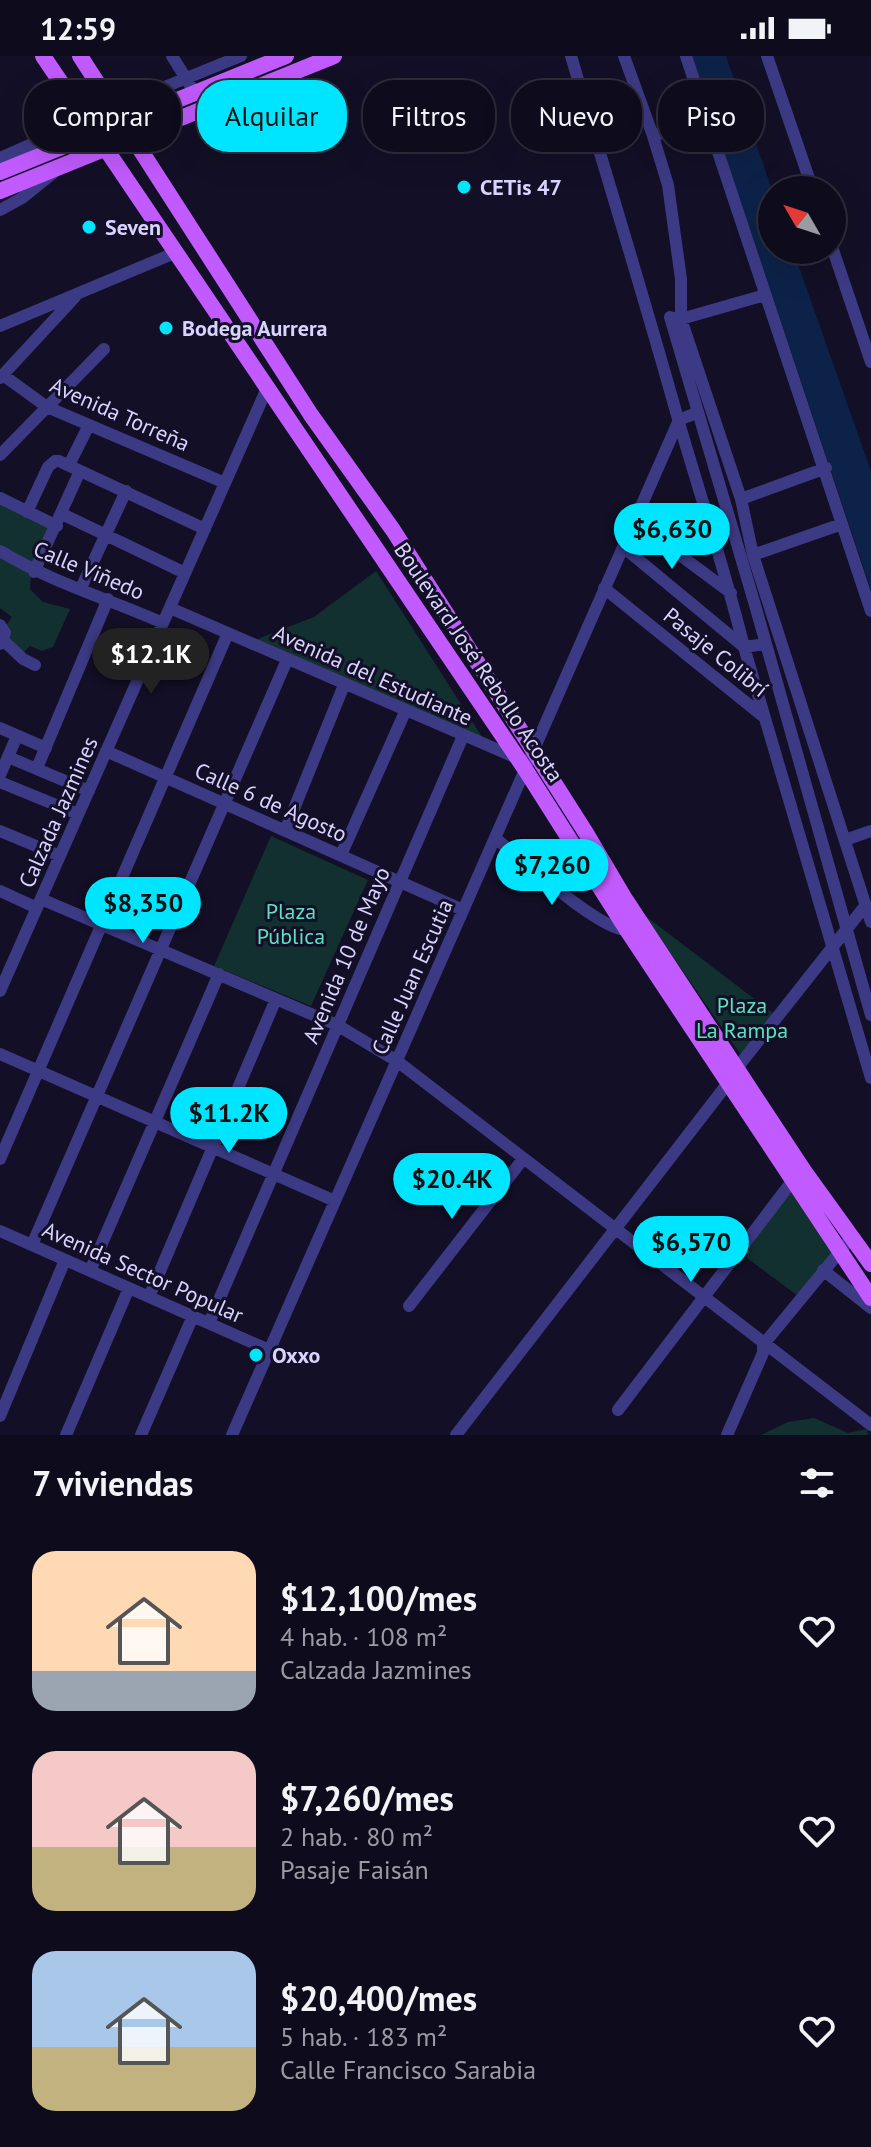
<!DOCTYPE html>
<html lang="es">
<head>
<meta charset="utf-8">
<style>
  body { margin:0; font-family:"PT Sans",sans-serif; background:#171425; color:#f1f3f6; height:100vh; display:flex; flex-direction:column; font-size:30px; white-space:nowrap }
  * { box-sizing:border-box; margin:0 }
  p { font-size:26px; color:#9b9ba3 }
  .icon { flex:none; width:44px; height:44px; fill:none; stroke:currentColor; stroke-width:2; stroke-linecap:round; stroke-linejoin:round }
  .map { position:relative; height:1379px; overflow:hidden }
  .drawer { display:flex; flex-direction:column; background:#0e0b1c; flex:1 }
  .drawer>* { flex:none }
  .guide { position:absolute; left:24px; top:24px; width:824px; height:72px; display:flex; gap:16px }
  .needle { width:52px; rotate:309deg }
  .buttons { position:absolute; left:758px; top:120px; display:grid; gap:16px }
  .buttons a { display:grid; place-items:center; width:88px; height:88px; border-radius:50%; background:#0e0b1c; box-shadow:0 8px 32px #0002,0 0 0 2px #2e2b3b; font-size:40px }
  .price { position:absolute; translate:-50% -68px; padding:0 18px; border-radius:28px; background:#00e5ff; color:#111; font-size:26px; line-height:52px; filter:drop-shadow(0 2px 4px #0008) }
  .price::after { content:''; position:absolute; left:50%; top:48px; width:24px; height:18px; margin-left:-12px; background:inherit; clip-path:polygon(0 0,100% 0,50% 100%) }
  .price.selected { background:#222; color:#fff }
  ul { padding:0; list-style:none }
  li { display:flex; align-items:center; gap:24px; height:200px; padding:0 32px }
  li span { display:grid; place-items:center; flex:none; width:224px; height:160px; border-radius:24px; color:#555 }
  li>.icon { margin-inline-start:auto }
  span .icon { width:96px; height:96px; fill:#fffc; stroke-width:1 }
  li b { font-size:34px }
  h2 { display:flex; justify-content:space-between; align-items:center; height:96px; padding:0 32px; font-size:34px }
  .pill { padding:0 28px; border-radius:32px; background:#0e0b1c; box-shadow:0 8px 32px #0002,0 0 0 2px #2e2b3b; font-size:28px; line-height:72px }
  .pill.selected { background:#00e5ff; color:#111 }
  .status { display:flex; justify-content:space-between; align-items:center; height:56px; padding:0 40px; background:#0e0b1c; direction:ltr }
  .status svg { height:22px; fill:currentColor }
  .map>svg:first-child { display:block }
  .green { fill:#12302f }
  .water { fill:#0c2248 }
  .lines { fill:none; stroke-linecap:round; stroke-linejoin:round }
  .minor { stroke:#3d3a85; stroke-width:12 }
  .major { stroke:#c25bff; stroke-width:16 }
  .poi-dot { fill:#00e5ff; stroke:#130f26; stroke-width:3 }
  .labels { text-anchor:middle; stroke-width:6; stroke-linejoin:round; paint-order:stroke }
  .poi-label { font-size:22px; font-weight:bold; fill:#d9d4ff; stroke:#130f26; text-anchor:start }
  .street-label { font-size:22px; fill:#d9d4ff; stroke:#130f26 }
  .park-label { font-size:22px; fill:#5fe0c0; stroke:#130f26 }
</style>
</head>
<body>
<div class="status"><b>12:59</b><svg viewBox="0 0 49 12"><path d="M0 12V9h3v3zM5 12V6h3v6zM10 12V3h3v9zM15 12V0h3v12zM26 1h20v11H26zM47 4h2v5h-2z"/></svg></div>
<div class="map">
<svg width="871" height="1379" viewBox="0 0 871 1379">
  <rect width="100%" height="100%" fill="#130f26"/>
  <path class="green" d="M 3,447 L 53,471 L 31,518 L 30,533 L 43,546 L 70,553 L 53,591 L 42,595 L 30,590 L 22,598 L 8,583 L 5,571 L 12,561 L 0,552 L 0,449 Z
    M 376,515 L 484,684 L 255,584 L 314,561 Z
    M 271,780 L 368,824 L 311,950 L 214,910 Z
    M 643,858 L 774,958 L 741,999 Z
    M 794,1127 L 836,1193 L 798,1240 L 739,1196 Z
    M 814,1362 L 848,1377 L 867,1373 L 868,1379 L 761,1379 L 788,1366 Z"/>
  <path class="water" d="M 692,0 L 726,0 L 772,134 L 772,194 L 793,194 L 871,415 L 871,534 Z"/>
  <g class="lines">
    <path class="minor" d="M 172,0 L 195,37
      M 571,0 C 607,121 644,241 678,363 C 700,439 725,514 744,591 L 871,1022
      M 624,0 L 653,80 L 668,129 L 681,223 L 681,263 L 741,443 L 753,499 L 871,866
      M 686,0 L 871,555
      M 767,0 L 813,134
      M 653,80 L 707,61
      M 0,102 L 113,52 L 241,0
      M 0,154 L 22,142 L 53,117
      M 832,191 L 871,306
      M 670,261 L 755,549 L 871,959
      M 675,262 L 681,263 L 765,239
      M 0,270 L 177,196
      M 3,319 L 47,351 L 225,427
      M 0,322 L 75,241
      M 0,399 L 104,293
      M 69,409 L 89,369
      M 0,442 L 57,470
      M 741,443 L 826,412
      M 27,456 L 48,411 L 55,405 L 59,405 L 205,473
      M 62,458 L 185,517
      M 634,465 L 731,537
      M 623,491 L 744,591 L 766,588
      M 0,495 C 51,526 109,543 163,567
      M 753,499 L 842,468
      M 34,516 L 80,415
      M 81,532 L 126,435
      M 604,532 L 764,661
      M 170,552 L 517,702
      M 0,569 L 5,577 L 0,588
      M 3,584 L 23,603 L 35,609
      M 0,672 L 46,692
      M 106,695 L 463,854
      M 8,701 L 89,735
      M 37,712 L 108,543
      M 0,719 L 17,680
      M 0,726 L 78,758
      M 0,775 L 60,800
      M 285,775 L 344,629
      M 495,782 C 519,801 600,875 627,874
      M 845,784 L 871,775
      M 341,799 L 405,656
      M 0,835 L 37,852
      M 41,843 L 337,969 L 397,1005 L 871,1369
      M 0,935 L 268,330
      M 0,998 L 335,1145
      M 737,1012 L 865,850
      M 0,1103 L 228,577
      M 0,1175 L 269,1294
      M 32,1189 L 287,604
      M 823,1214 L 871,1252
      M 90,1215 L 219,918
      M 149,1241 L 276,943
      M 409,1250 L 523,1103
      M 209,1267 L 463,680
      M 618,1354 L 793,1124
      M 0,1360 L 65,1204
      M 66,1379 L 129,1232
      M 141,1379 L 193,1260
      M 232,1379 L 679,364 L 696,357
      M 456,1379 L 728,1027
      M 727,1379 L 763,1297 L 763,1289 L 851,1182"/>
    <path class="major" d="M 43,0 L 525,713 L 627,874 L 871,1242
      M 80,0 L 311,359 L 393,474 L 586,777 L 625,843 L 804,1115 L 871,1208
      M 0,116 L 286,0
      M 0,135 L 334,0"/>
  </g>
  <g class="poi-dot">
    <circle cx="464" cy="131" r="8"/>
    <circle cx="89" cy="171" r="8"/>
    <circle cx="166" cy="272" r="8"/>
    <circle cx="256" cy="1299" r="8"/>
  </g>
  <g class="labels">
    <g class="poi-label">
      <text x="480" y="139">CETis 47</text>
      <text x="105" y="179">Seven</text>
      <text x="182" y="280">Bodega Aurrera</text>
      <text x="272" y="1307">Oxxo</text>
    </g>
    <g class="street-label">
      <text transform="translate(120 358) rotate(24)" y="8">Avenida Torreña</text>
      <text transform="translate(89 514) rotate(23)" y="8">Calle Viñedo</text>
      <text transform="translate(716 596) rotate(39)" y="8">Pasaje Colibrí</text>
      <text transform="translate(479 606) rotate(56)" y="8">Boulevard José Rebollo Acosta</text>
      <text transform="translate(373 619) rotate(24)" y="8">Avenida del Estudiante</text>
      <text transform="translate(271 746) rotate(24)" y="8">Calle 6 de Agosto</text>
      <text transform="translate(58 756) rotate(-66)" y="8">Calzada Jazmines</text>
      <text transform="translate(346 899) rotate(-67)" y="8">Avenida 10 de Mayo</text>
      <text transform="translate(412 921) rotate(-66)" y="8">Calle Juan Escutia</text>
      <text transform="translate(143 1216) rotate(24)" y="8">Avenida Sector Popular</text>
    </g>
    <g class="park-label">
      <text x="291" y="863">Plaza<tspan x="291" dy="25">Pública</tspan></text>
      <text x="742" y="957">Plaza<tspan x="742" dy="25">La Rampa</tspan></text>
    </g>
  </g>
</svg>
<div class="buttons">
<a><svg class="needle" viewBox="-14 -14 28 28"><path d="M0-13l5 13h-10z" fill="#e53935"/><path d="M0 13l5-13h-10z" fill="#9b9ba3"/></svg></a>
</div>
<b class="price" style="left:672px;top:515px">$6,630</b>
<b class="price selected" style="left:151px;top:640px">$12.1K</b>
<b class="price" style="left:552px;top:851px">$7,260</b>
<b class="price" style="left:143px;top:889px">$8,350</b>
<b class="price" style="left:229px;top:1099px">$11.2K</b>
<b class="price" style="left:452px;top:1165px">$20.4K</b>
<b class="price" style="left:691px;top:1228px">$6,570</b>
<div class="guide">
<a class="pill">Comprar</a>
<a class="pill selected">Alquilar</a>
<a class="pill">Filtros</a>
<a class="pill">Nuevo</a>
<a class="pill">Piso</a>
</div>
</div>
<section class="drawer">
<h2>7 viviendas<svg class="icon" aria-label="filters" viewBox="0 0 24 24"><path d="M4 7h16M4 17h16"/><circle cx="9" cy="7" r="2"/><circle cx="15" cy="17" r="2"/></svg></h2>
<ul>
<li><span style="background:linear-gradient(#ffd9b3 75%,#9aa5b1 0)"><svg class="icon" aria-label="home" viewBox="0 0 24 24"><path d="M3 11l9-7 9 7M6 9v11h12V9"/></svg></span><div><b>$12,100/mes</b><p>4 hab. · 108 m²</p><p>Calzada Jazmines</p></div><svg class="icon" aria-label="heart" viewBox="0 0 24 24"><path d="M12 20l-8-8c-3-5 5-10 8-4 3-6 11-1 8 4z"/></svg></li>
<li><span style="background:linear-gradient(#f6c9c9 60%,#c2b280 0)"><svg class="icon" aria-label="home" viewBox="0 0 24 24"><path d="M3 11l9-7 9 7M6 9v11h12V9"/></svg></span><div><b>$7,260/mes</b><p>2 hab. · 80 m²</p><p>Pasaje Faisán</p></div><svg class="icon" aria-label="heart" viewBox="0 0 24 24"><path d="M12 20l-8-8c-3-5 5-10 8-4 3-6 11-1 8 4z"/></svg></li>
<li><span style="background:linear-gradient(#a9c7e8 60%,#c2b280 0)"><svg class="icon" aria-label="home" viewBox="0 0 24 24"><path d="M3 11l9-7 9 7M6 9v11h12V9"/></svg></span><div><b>$20,400/mes</b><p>5 hab. · 183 m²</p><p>Calle Francisco Sarabia</p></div><svg class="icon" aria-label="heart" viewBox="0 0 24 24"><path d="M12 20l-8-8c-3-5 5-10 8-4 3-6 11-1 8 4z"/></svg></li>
</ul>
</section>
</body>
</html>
